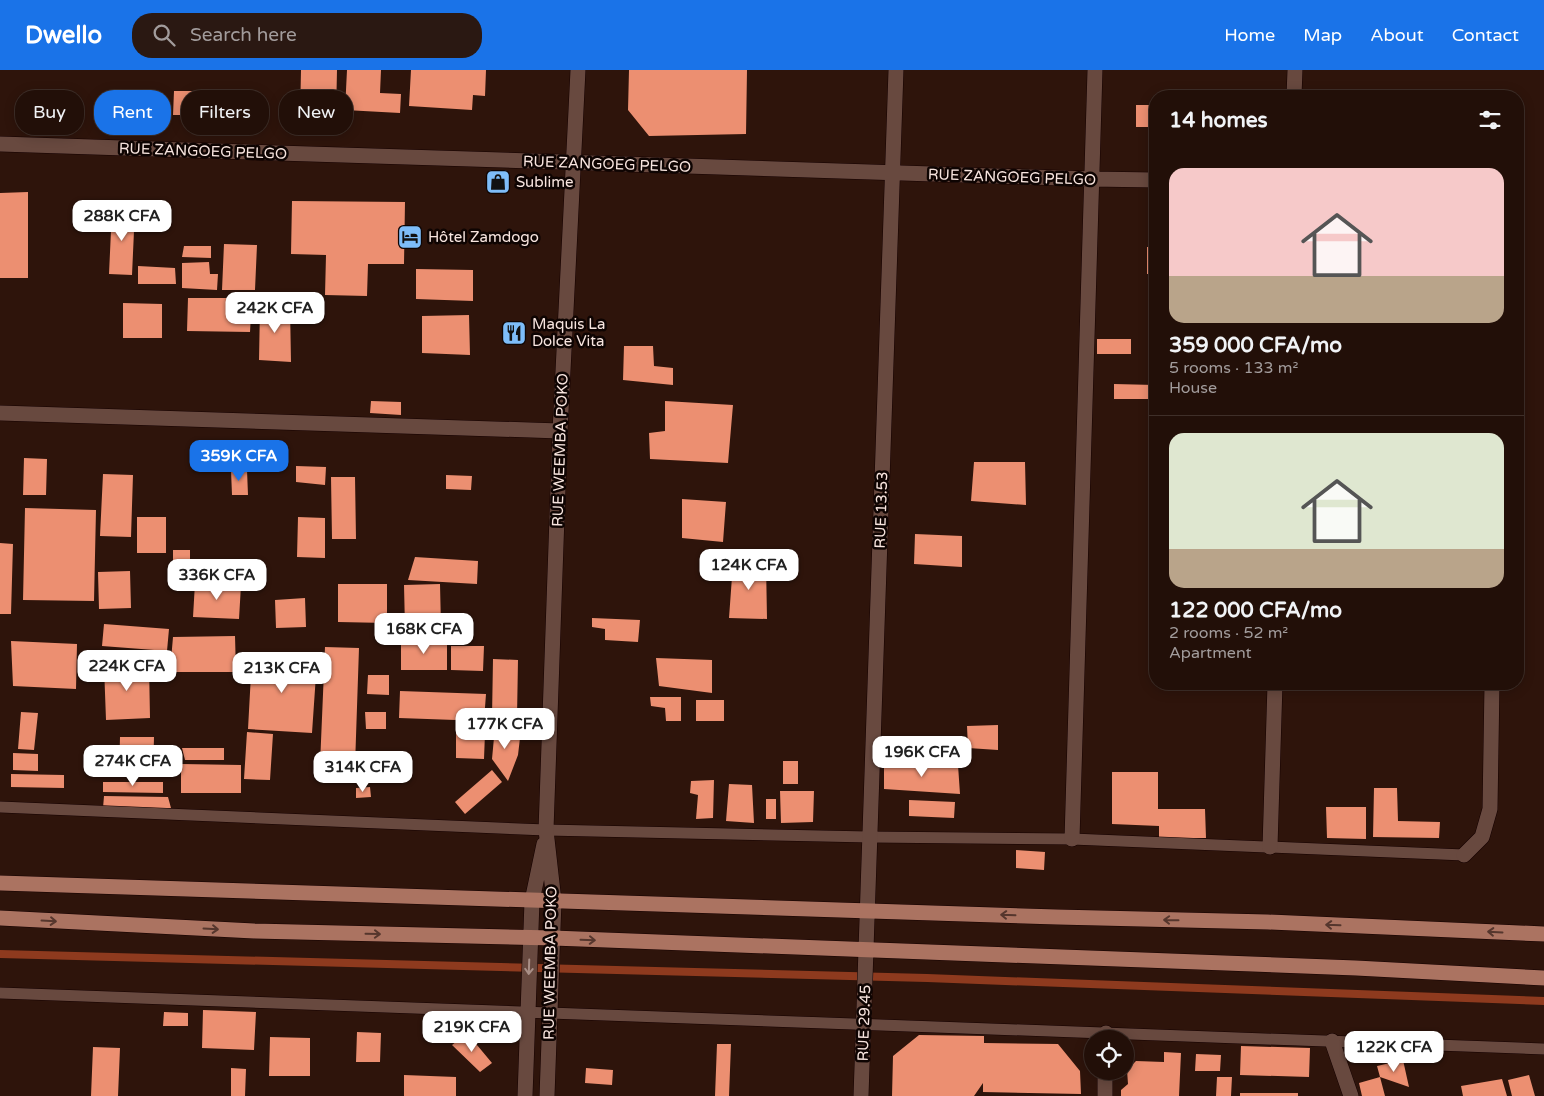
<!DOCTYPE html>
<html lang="en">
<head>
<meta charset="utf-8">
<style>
  body { margin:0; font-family:"Varela Round",sans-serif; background:#2a1812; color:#f1f3f6; height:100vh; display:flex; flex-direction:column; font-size:19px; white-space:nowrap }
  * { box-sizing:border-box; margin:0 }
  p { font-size:16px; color:#a29c9c }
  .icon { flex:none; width:28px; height:28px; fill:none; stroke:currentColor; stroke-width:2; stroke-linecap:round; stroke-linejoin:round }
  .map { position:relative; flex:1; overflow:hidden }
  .drawer { position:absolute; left:1149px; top:20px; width:375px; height:600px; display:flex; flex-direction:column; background:#220f08; border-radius:20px; box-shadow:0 2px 12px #0003,0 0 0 1px #3f2f29 }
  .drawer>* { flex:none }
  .banner { position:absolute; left:15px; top:20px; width:475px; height:45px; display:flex; gap:10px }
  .controls { position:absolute; left:1084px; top:960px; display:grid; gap:10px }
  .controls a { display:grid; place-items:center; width:50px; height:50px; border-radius:50%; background:#220f08; box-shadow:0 2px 12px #0003,0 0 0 1px #3f2f29; font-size:25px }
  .price { position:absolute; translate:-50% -42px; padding:0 11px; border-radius:10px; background:#fff; color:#222; font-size:16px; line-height:32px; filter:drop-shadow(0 1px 2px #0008) }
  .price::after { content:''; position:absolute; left:50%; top:30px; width:15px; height:11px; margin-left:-8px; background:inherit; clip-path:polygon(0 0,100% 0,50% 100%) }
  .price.current { background:#1a73e8; color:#fff }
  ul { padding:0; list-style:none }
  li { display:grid; align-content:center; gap:10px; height:265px; padding:0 20px }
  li+li { border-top:1px solid #3f2f29 }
  li span { display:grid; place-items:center; height:155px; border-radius:15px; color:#555 }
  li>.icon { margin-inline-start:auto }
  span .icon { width:90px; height:90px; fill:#fffc; stroke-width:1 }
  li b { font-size:21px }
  h2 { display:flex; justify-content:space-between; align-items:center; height:60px; padding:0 20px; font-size:21px }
  .chip { padding:0 18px; border-radius:20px; background:#220f08; box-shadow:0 2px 12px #0003,0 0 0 1px #3f2f29; font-size:18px; line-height:45px }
  .chip.current { background:#1a73e8; color:#fff }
  header { display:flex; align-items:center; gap:30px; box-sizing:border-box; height:70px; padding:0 25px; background:#1a73e8; color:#fff }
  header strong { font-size:24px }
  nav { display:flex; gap:28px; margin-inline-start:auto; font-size:18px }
  .search { width:350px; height:45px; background:#2a1812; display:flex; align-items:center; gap:12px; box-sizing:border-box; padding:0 18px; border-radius:20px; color:#a29c9c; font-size:19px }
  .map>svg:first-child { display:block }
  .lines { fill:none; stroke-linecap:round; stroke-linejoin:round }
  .stream { stroke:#8e3a1e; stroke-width:8 }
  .building { fill:#ec8f71 }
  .service-casing { stroke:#150100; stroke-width:12 }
  .minor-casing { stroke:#150100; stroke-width:16 }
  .primary-casing { stroke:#150100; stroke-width:16 }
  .service { stroke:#68493f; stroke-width:11 }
  .minor { stroke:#68493f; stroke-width:15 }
  .primary { stroke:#ab7361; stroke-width:15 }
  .oneway { stroke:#55362d }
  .oneway2 { stroke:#a98f87 }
  .labels { text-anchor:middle; stroke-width:5; stroke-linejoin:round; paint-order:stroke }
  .street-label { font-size:15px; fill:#f8e5df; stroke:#0e0402 }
  .poi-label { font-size:15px; fill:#f8e5df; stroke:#0e0402; text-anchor:start }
</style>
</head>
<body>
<header>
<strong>Dwello</strong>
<div class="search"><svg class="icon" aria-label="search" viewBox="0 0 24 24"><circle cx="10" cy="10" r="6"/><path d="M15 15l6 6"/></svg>Search here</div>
<nav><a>Home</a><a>Map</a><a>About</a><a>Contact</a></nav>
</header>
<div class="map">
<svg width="1544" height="1026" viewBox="0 0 1544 1026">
  <rect width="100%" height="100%" fill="#2e140b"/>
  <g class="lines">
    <path class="stream" d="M 0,884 L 927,908 L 1544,931"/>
  </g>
  <path class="building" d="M 301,0 L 337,0 L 336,47 L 300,47 Z
    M 347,0 L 381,0 L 380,23 L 401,24 L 400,43 L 345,40 Z
    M 411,0 L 486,0 L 485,26 L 473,25 L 472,40 L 409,36 Z
    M 629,0 L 747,0 L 746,64 L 649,66 L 628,40 Z
    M 174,21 L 203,21 L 203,45 L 173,45 Z
    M 1136,35 L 1155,35 L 1155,57 L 1136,57 Z
    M 28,122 L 28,208 L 0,208 L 0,123 Z
    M 292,131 L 405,132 L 404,194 L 368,194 L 367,226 L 325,225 L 326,185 L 291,184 Z
    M 112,139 L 135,139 L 132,205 L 109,204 Z
    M 224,174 L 257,175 L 255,220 L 222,220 Z
    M 184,176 L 211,176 L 211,188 L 182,187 Z
    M 1147,177 L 1155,177 L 1155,204 L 1147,204 Z
    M 209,192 L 210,204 L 218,204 L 217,220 L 182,218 L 182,193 Z
    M 138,196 L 175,198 L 176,214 L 138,214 Z
    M 416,199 L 473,200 L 473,231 L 416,229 Z
    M 188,228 L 252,228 L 250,262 L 187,261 Z
    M 123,233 L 162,234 L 162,268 L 123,268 Z
    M 260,237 L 290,237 L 291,292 L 259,290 Z
    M 469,245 L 470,285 L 422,283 L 422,246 Z
    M 1097,269 L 1131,269 L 1131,284 L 1097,284 Z
    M 624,276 L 653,276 L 654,296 L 673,298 L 673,315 L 623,310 Z
    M 1114,314 L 1155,315 L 1155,329 L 1114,329 Z
    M 371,331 L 401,332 L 401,345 L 370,343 Z
    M 665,331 L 733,335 L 728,393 L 650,389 L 649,363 L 665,361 Z
    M 24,388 L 47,389 L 46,425 L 23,425 Z
    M 974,392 L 1025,392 L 1026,435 L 971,431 Z
    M 296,396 L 326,397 L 325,415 L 296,412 Z
    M 231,400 L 247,400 L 248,425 L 232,425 Z
    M 103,404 L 133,405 L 131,467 L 100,466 Z
    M 446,405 L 472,406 L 471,420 L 446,419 Z
    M 331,407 L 355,407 L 356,469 L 332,469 Z
    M 682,429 L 726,432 L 723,472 L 682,468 Z
    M 25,438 L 96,440 L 94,531 L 23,530 Z
    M 137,447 L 166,447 L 166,483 L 137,483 Z
    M 298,447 L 325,448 L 325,488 L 297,487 Z
    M 915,464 L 962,466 L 962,497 L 914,494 Z
    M 0,473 L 13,474 L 11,544 L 0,544 Z
    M 173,480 L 190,480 L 190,506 L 173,506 Z
    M 415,487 L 478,491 L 477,514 L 408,510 Z
    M 733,493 L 766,493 L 767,549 L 729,548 Z
    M 130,501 L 131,538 L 99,539 L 98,502 Z
    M 195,513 L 241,515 L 239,549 L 193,547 Z
    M 338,514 L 387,514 L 387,553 L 338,552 Z
    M 440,514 L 441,557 L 405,558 L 404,515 Z
    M 305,528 L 306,557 L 276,558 L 275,530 Z
    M 592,548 L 640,550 L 638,572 L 605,570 L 605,559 L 592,557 Z
    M 104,554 L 169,559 L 167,581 L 102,576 Z
    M 235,566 L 236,602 L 170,602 L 173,567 Z
    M 11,571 L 77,574 L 76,619 L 13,616 Z
    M 401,571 L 447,571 L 447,600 L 401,600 Z
    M 451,576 L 484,576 L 483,601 L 451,600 Z
    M 325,577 L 359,578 L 355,696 L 320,695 Z
    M 252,586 L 317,590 L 312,663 L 248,659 Z
    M 656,588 L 712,590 L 712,623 L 659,616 Z
    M 493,589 L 518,590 L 517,647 L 492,647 Z
    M 149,595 L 150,648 L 106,650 L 104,596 Z
    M 368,605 L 389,605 L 389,625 L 367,624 Z
    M 400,621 L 486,624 L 484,651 L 399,648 Z
    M 650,627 L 681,627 L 681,651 L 666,651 L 665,638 L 651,636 Z
    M 696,630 L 724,630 L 724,651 L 696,651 Z
    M 21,642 L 38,643 L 34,680 L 18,679 Z
    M 365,642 L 386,642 L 386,659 L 366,659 Z
    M 998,655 L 998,680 L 968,678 L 967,656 Z
    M 495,657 L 512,657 L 509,669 L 520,668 L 518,685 L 508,711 L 492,689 Z
    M 247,662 L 273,664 L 270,710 L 244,709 Z
    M 456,662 L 485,663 L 484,689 L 456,688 Z
    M 120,667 L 154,667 L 153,706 L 119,706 Z
    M 182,678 L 224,678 L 224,690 L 185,690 Z
    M 13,683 L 38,684 L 38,701 L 13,700 Z
    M 783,691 L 798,691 L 798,714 L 783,714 Z
    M 884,692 L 958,695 L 960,724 L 884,719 Z
    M 181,694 L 241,695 L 241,723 L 181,723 Z
    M 492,700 L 502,712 L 465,744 L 455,732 Z
    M 1112,702 L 1158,702 L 1158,739 L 1205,739 L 1206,768 L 1159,768 L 1159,756 L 1112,754 Z
    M 11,704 L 64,705 L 64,718 L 11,717 Z
    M 714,710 L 713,748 L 696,749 L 698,725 L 690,723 L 691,711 Z
    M 103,712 L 163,712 L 163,723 L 103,722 Z
    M 729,714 L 752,715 L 754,753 L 726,751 Z
    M 370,717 L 371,727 L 356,728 L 356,718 Z
    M 1374,718 L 1397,718 L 1398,751 L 1440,752 L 1439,768 L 1373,767 Z
    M 780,721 L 814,721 L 813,752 L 781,753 Z
    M 104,726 L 168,727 L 171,738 L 103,738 Z
    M 766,729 L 776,729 L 776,749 L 766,749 Z
    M 909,730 L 955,732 L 954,748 L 909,746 Z
    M 1326,737 L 1366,737 L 1366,769 L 1327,768 Z
    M 1016,780 L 1045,782 L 1044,800 L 1016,798 Z
    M 203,940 L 256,942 L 254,980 L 202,978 Z
    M 164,942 L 188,943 L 188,956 L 163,956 Z
    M 357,962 L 381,963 L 380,992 L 356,992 Z
    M 467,963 L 492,993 L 480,1002 L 452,975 Z
    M 919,965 L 984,966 L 984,973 L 1058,974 L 1080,1001 L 1081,1024 L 983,1022 L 983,1013 L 974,1026 L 892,1026 L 893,986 Z
    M 270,967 L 310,968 L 310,1006 L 269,1006 Z
    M 717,974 L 731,974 L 729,1026 L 715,1026 Z
    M 1241,976 L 1310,978 L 1309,1007 L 1240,1005 Z
    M 93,977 L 120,978 L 118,1026 L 91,1026 Z
    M 1164,982 L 1181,983 L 1179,1026 L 1121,1026 L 1121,1020 L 1128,1014 L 1127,1000 L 1136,991 L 1164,992 Z
    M 1196,984 L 1221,985 L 1220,1001 L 1195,1001 Z
    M 1403,990 L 1409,1017 L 1380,1007 L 1377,996 Z
    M 231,998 L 246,999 L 245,1026 L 231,1026 Z
    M 586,998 L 613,1000 L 612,1015 L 585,1013 Z
    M 404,1005 L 456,1007 L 456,1026 L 404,1026 Z
    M 1529,1005 L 1535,1026 L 1512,1026 L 1508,1010 Z
    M 1217,1007 L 1232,1007 L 1231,1026 L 1216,1026 Z
    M 1380,1007 L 1385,1026 L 1362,1026 L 1359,1013 Z
    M 1502,1009 L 1507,1026 L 1463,1026 L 1461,1016 Z
    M 1240,1023 L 1298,1023 L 1298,1026 L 1240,1026 Z"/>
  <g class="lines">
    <defs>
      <path id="service" d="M 0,737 L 546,760 L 869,767 L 1072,769 L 1464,785
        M 0,923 L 1544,979"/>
      <path id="minor" d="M 1294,26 L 1295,0
        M 0,74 L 1091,109 L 1155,110
        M 0,343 L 560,361
        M 1072,769 L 1095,0
        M 1270,777 L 1275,614
        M 1464,785 L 1482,767 L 1490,739 L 1492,614
        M 1106,969 L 1106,963
        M 1332,971 L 1351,1026
        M 525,1026 L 532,831 L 544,774
        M 547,1026 L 554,831 L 546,760 L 560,361 L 578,0
        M 861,1026 L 896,0
        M 1105,1026 L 1105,1001"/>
      <path id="primary" d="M 0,813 L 1057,847 L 1268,852 L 1544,864
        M 0,848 L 254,861 L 553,868 L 1356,898 L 1544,908"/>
    </defs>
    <use href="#service" class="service-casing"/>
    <use href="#minor" class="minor-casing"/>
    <use href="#primary" class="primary-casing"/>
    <use href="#service" class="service"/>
    <use href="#minor" class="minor"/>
    <use href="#primary" class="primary"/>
  </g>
  <defs><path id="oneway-shaft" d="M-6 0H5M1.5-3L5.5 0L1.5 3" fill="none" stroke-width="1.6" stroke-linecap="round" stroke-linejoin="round" transform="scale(1.25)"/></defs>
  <g class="oneway">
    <use href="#oneway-shaft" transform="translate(1008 845) rotate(-178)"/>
    <use href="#oneway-shaft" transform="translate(1171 850) rotate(-179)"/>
    <use href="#oneway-shaft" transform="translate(49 851) rotate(3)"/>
    <use href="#oneway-shaft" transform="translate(1333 855) rotate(-178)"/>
    <use href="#oneway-shaft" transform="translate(211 859) rotate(3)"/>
    <use href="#oneway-shaft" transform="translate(1495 862) rotate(-177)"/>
    <use href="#oneway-shaft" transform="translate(373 864) rotate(1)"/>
    <use href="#oneway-shaft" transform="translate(588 870) rotate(2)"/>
  </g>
  <use class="oneway2" href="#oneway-shaft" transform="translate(529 897) rotate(92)"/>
  <defs>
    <symbol id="shop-square" viewBox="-11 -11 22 22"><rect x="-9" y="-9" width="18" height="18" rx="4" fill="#7ebdf9" stroke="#0e0402"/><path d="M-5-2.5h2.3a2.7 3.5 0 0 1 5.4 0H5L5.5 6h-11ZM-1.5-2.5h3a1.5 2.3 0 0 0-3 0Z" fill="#111"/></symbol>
    <symbol id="hotel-square" viewBox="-11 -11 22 22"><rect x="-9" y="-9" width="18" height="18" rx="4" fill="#7ebdf9" stroke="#0e0402"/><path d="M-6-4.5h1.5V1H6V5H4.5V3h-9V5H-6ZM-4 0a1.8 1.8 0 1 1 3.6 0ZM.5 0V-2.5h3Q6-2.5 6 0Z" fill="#111"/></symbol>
    <symbol id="restaurant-square" viewBox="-11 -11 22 22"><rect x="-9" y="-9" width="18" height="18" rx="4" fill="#7ebdf9" stroke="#0e0402"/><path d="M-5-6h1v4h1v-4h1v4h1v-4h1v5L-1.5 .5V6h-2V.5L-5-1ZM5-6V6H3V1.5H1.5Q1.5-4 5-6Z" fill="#111"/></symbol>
  </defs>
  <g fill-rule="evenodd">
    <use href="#shop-square" x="484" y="98" width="28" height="28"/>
    <use href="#hotel-square" x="396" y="153" width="28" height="28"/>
    <use href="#restaurant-square" x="500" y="249" width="28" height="28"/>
  </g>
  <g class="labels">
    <g class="street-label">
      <text transform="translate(203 81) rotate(2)" y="5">RUE ZANGOEG PELGO</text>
      <text transform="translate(607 94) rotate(2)" y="5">RUE ZANGOEG PELGO</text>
      <text transform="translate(1012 107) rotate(2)" y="5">RUE ZANGOEG PELGO</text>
      <text transform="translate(560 380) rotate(-88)" y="5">RUE WEEMBA POKO</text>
      <text transform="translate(881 440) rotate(-88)" y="5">RUE 13.53</text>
      <text transform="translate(550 893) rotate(-89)" y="5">RUE WEEMBA POKO</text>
      <text transform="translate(864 953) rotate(-88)" y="5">RUE 29.45</text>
    </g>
    <g class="poi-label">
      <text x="516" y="117">Sublime</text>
      <text x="428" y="172">Hôtel Zamdogo</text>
      <text x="532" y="259">Maquis La<tspan x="532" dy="17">Dolce Vita</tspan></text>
    </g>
  </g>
</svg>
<div class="controls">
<a><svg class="icon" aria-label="locate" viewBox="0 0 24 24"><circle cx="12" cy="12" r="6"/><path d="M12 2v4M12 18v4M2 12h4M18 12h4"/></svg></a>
</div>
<b class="price" style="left:122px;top:172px">288K CFA</b>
<b class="price" style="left:275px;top:264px">242K CFA</b>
<b class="price current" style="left:239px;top:412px">359K CFA</b>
<b class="price" style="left:749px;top:521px">124K CFA</b>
<b class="price" style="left:217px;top:531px">336K CFA</b>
<b class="price" style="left:424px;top:585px">168K CFA</b>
<b class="price" style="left:127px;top:622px">224K CFA</b>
<b class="price" style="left:282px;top:624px">213K CFA</b>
<b class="price" style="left:505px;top:680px">177K CFA</b>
<b class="price" style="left:922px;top:708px">196K CFA</b>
<b class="price" style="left:133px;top:717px">274K CFA</b>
<b class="price" style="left:363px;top:723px">314K CFA</b>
<b class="price" style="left:472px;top:983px">219K CFA</b>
<b class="price" style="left:1394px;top:1003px">122K CFA</b>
<div class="banner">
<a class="chip">Buy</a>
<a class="chip current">Rent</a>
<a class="chip">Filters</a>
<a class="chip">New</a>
</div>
<section class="drawer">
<h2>14 homes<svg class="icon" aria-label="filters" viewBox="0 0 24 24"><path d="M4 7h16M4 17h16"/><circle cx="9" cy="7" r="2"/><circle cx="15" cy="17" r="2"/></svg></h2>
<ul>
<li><span style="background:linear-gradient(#f6c9c9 70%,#b9a48a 0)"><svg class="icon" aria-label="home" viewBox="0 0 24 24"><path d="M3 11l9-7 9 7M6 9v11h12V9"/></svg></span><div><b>359 000 CFA/mo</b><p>5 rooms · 133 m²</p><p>House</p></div></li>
<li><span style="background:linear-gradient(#dfe7d0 75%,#b9a48a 0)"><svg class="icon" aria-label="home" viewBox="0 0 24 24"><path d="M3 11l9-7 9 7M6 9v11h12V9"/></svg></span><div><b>122 000 CFA/mo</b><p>2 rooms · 52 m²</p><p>Apartment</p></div></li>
</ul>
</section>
</div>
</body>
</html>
